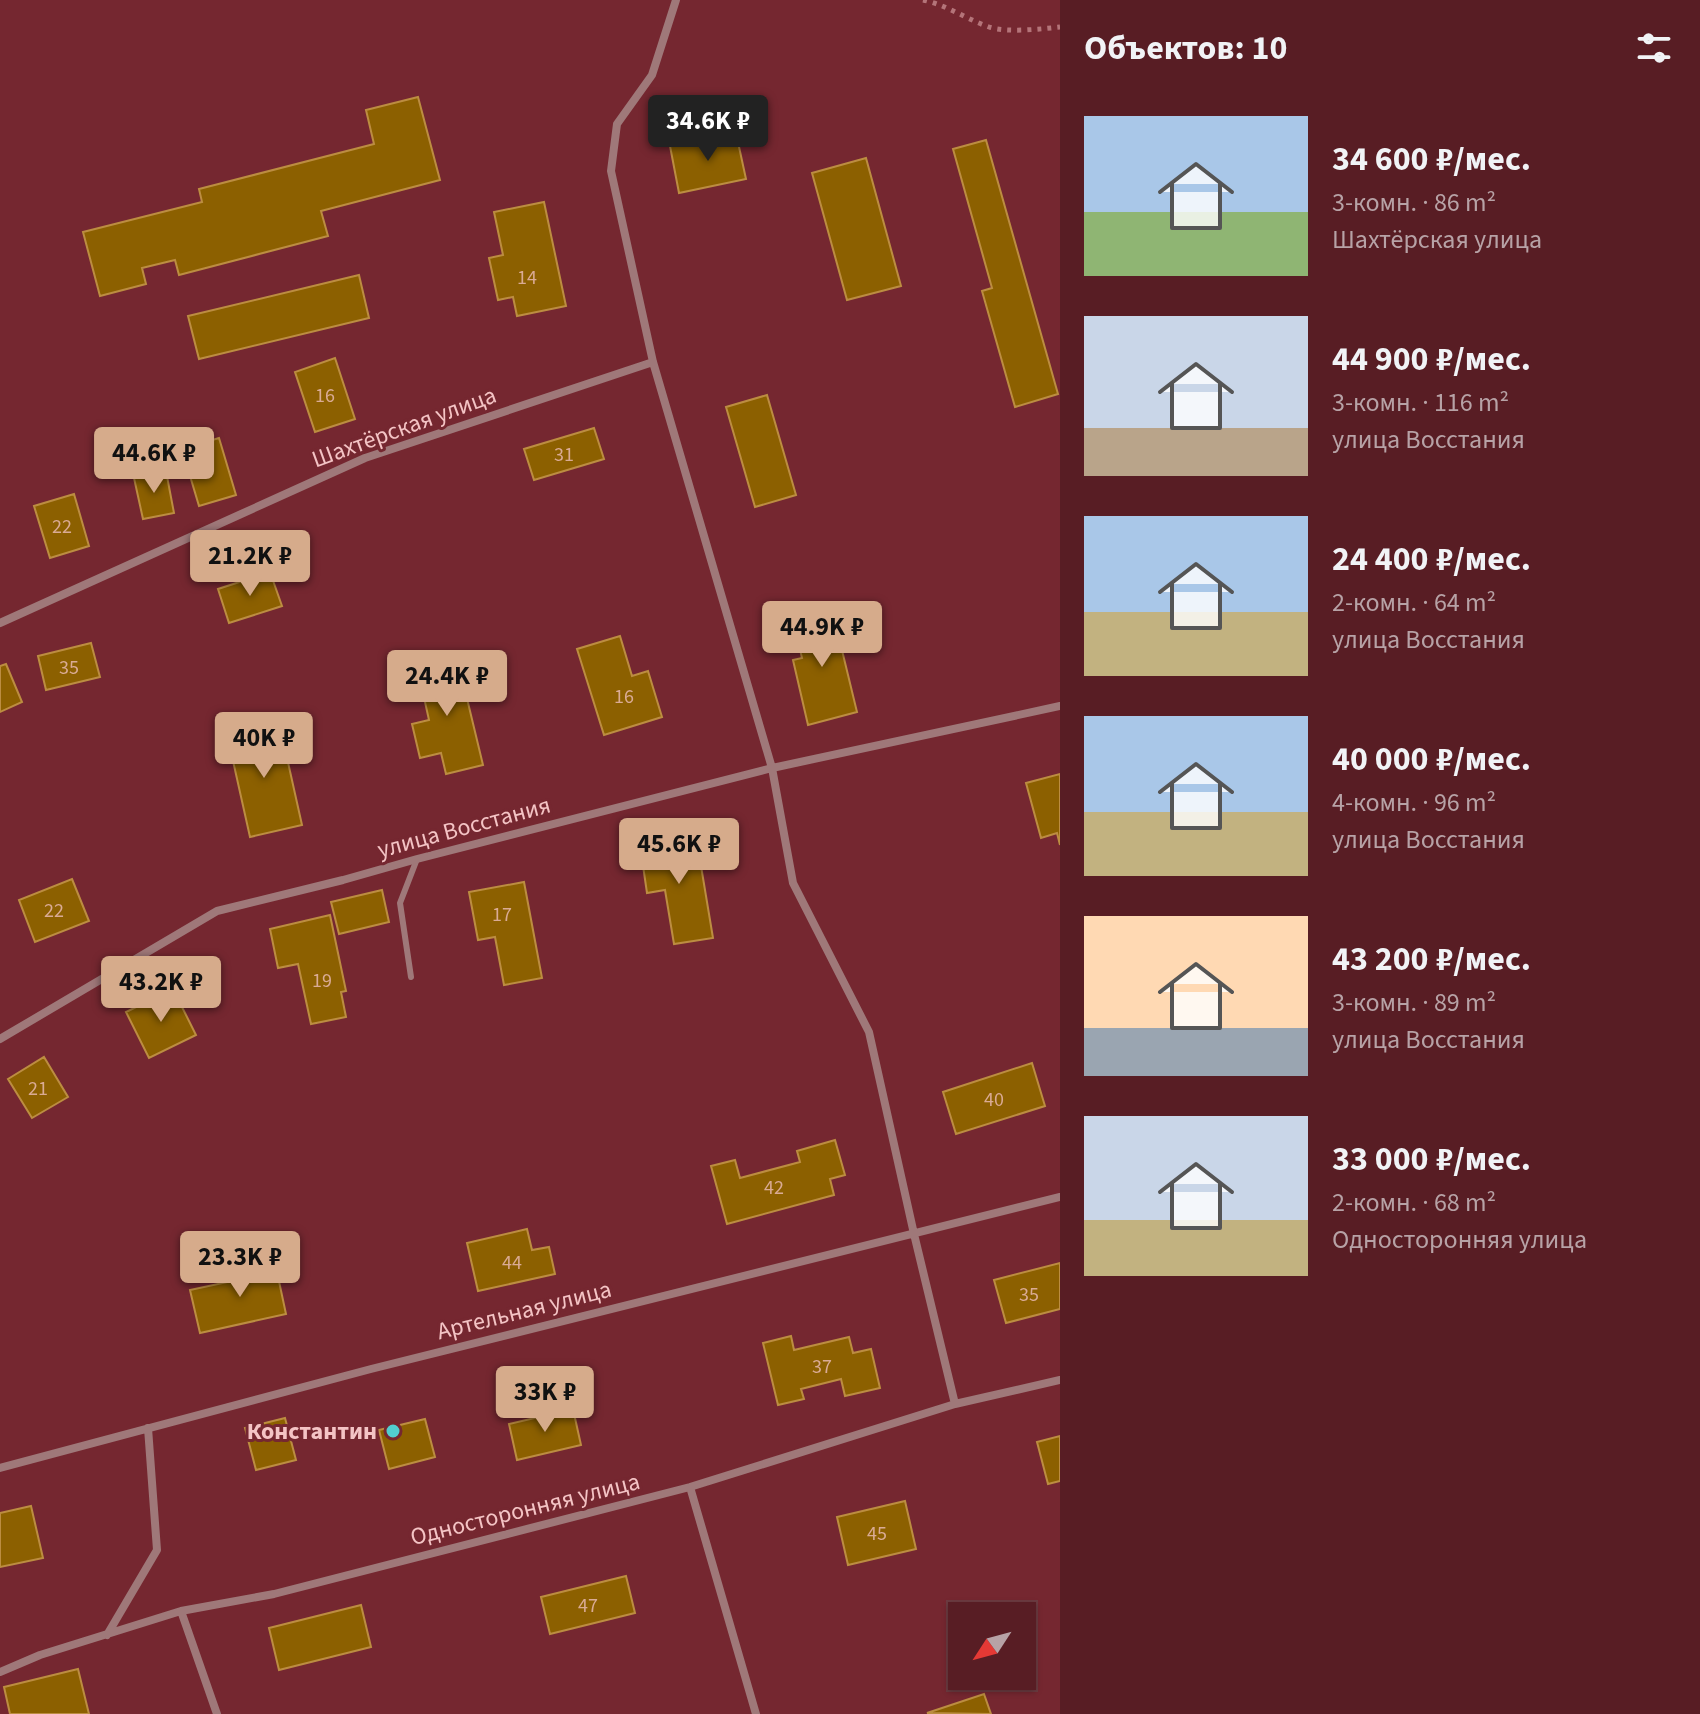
<!DOCTYPE html>
<html lang="ru">
<head>
<meta charset="utf-8">
<style>
  body { margin:0; font-family:"Source Sans 3",sans-serif; background:#5e262c; color:#f1f3f6; height:100vh; display:flex; flex-direction:column; font-size:30px; white-space:nowrap }
  * { box-sizing:border-box; margin:0 }
  p { font-size:26px; color:#b7a2a6 }
  .icon { flex:none; width:44px; height:44px; fill:none; stroke:currentColor; stroke-width:2; stroke-linecap:round; stroke-linejoin:round }
  .map { position:relative; flex:1; overflow:hidden }
  .sheet { display:flex; flex-direction:column; background:#581d24; width:640px }
  .sheet>* { flex:none }
  .needle { width:52px; rotate:234deg }
  .tools { position:absolute; left:948px; top:1602px; display:grid; gap:16px }
  .tools a { display:grid; place-items:center; width:88px; height:88px; border-radius:0px; background:#581d24; box-shadow:0 2px 6px #0004,0 0 0 2px #6d3b41; font-size:40px }
  .price { position:absolute; translate:-50% -68px; padding:0 18px; border-radius:8px; background:#d6ab8b; color:#111; font-size:26px; line-height:52px; filter:drop-shadow(0 2px 4px #0008) }
  .price::after { content:''; position:absolute; left:50%; top:48px; width:24px; height:18px; margin-left:-12px; background:inherit; clip-path:polygon(0 0,100% 0,50% 100%) }
  .price.active { background:#222; color:#fff }
  ul { padding:0; list-style:none }
  li { display:flex; align-items:center; gap:24px; height:200px; padding:0 24px }
  li span { display:grid; place-items:center; flex:none; width:224px; height:160px; border-radius:0px; color:#555 }
  li>.icon { margin-inline-start:auto }
  span .icon { width:96px; height:96px; fill:#fffc; stroke-width:1 }
  li b { font-size:34px }
  h2 { display:flex; justify-content:space-between; align-items:center; height:96px; padding:0 24px; font-size:34px }
  main { display:flex; flex:1; min-height:0 }
  .map>svg:first-child { display:block }
  .building { fill:#8c6000; stroke:#bc8d41; stroke-width:2 }
  .lines { fill:none; stroke-linecap:round; stroke-linejoin:round }
  .path { stroke:#b47479; stroke-width:5; stroke-dasharray:4 6; stroke-linecap:butt }
  .service { stroke:#9f7879; stroke-width:6 }
  .minor { stroke:#9f7879; stroke-width:8 }
  .poi-dot { fill:#52cdcf; stroke:#752730; stroke-width:3 }
  .labels { text-anchor:middle; stroke-width:6; stroke-linejoin:round; paint-order:stroke }
  .number-label { font-size:20px; fill:#daab94 }
  .street-label { font-size:24px; fill:#f4c4c5; stroke:#752730 }
  .poi-label { font-size:24px; font-weight:bold; fill:#f4c4c5; stroke:#752730; text-anchor:end }
</style>
</head>
<body>
<main>
<div class="map">
<svg width="1060" height="1714" viewBox="0 0 1060 1714">
  <rect width="100%" height="100%" fill="#752730"/>
  <path class="building" d="M 418,97 L 440,180 L 321,211 L 328,236 L 179,275 L 175,260 L 142,268 L 146,284 L 100,296 L 83,232 L 202,202 L 199,189 L 374,144 L 366,110 Z
    M 736,133 L 746,179 L 679,193 L 670,146 Z
    M 986,140 L 1058,394 L 1015,407 L 982,291 L 992,288 L 953,149 Z
    M 866,158 L 901,286 L 847,300 L 812,173 Z
    M 544,202 L 566,306 L 517,316 L 513,297 L 498,300 L 489,258 L 503,255 L 494,212 Z
    M 359,275 L 369,318 L 199,359 L 188,316 Z
    M 335,358 L 355,419 L 315,432 L 295,372 Z
    M 767,395 L 796,495 L 755,507 L 726,407 Z
    M 594,428 L 604,459 L 534,480 L 524,449 Z
    M 219,438 L 236,495 L 199,506 L 182,449 Z
    M 166,471 L 174,513 L 143,519 L 134,478 Z
    M 74,494 L 89,546 L 50,558 L 34,506 Z
    M 270,572 L 282,606 L 229,623 L 218,589 Z
    M 832,609 L 857,712 L 808,725 L 793,660 L 802,658 L 793,619 Z
    M 620,636 L 632,676 L 648,671 L 662,717 L 604,735 L 577,649 Z
    M 91,643 L 100,677 L 46,690 L 38,656 Z
    M 457,657 L 483,765 L 446,774 L 441,753 L 420,758 L 412,724 L 429,720 L 417,666 Z
    M 6,664 L 22,702 L 0,712 L 0,666 Z
    M 279,722 L 302,825 L 250,837 L 227,734 Z
    M 1060,774 L 1060,845 L 1057,833 L 1041,838 L 1026,783 Z
    M 696,836 L 713,938 L 674,944 L 665,890 L 647,893 L 640,845 Z
    M 72,879 L 89,921 L 35,942 L 19,900 Z
    M 524,882 L 542,978 L 504,985 L 495,937 L 478,940 L 469,892 Z
    M 382,890 L 389,922 L 339,934 L 331,902 Z
    M 330,915 L 346,991 L 341,992 L 346,1017 L 311,1024 L 298,964 L 278,968 L 270,929 Z
    M 173,989 L 196,1035 L 149,1058 L 126,1012 Z
    M 44,1057 L 68,1097 L 32,1118 L 8,1079 Z
    M 1032,1063 L 1045,1106 L 956,1134 L 943,1092 Z
    M 835,1140 L 845,1175 L 830,1179 L 834,1195 L 727,1224 L 711,1166 L 735,1160 L 740,1178 L 800,1162 L 797,1151 Z
    M 527,1229 L 532,1250 L 549,1247 L 555,1274 L 478,1291 L 467,1243 Z
    M 274,1258 L 286,1314 L 200,1333 L 190,1290 L 246,1278 L 243,1265 Z
    M 1060,1263 L 1060,1309 L 1006,1323 L 994,1280 Z
    M 791,1336 L 794,1350 L 849,1337 L 853,1353 L 871,1349 L 880,1388 L 845,1396 L 841,1379 L 801,1389 L 804,1399 L 778,1405 L 763,1343 Z
    M 573,1409 L 581,1445 L 517,1460 L 509,1424 Z
    M 285,1418 L 296,1460 L 256,1470 L 245,1428 Z
    M 425,1419 L 435,1457 L 389,1469 L 379,1430 Z
    M 1060,1436 L 1060,1481 L 1048,1484 L 1037,1442 Z
    M 905,1501 L 916,1549 L 848,1565 L 837,1517 Z
    M 31,1506 L 43,1558 L 0,1567 L 0,1513 Z
    M 626,1576 L 635,1613 L 550,1634 L 541,1597 Z
    M 361,1605 L 371,1647 L 279,1670 L 269,1628 Z
    M 78,1669 L 89,1714 L 10,1714 L 4,1687 Z
    M 984,1694 L 991,1714 L 927,1713 Z"/>
  <g class="lines">
    <path class="path" d="M 923,0 C 947,5 966,19 989,27 C 1007,33 1041,29 1060,27"/>
    <path class="service" d="M 411,977 L 400,903 L 417,859"/>
    <path class="minor" d="M 676,0 L 652,75 L 617,124 L 611,171 L 653,362 L 772,768 L 793,883 L 869,1032 L 914,1234 L 955,1404
      M 0,623 L 365,458 L 653,362
      M 0,1039 L 217,911 L 343,880 L 417,859 L 772,768 L 1060,706
      M 0,1468 L 371,1369 L 1060,1197
      M 690,1487 L 756,1714
      M 181,1611 L 217,1714
      M 107,1635 L 157,1550 L 148,1428
      M 0,1672 L 40,1655 L 181,1611 L 274,1594 L 690,1487 L 955,1404 L 1060,1380"/>
  </g>
  <circle class="poi-dot" cx="393" cy="1431" r="8"/>
  <g class="labels">
    <g class="number-label">
      <text x="527" y="284">14</text>
      <text x="325" y="402">16</text>
      <text x="564" y="461">31</text>
      <text x="62" y="533">22</text>
      <text x="69" y="674">35</text>
      <text x="624" y="703">16</text>
      <text x="54" y="917">22</text>
      <text x="502" y="921">17</text>
      <text x="322" y="987">19</text>
      <text x="38" y="1095">21</text>
      <text x="994" y="1106">40</text>
      <text x="774" y="1194">42</text>
      <text x="512" y="1269">44</text>
      <text x="1029" y="1301">35</text>
      <text x="822" y="1373">37</text>
      <text x="877" y="1540">45</text>
      <text x="588" y="1612">47</text>
    </g>
    <g class="street-label">
      <text transform="translate(404 427) rotate(-20)" y="8">Шахтёрская улица</text>
      <text transform="translate(464 827) rotate(-15)" y="8">улица Восстания</text>
      <text transform="translate(524 1310) rotate(-14)" y="8">Артельная улица</text>
      <text transform="translate(525 1509) rotate(-14)" y="8">Односторонняя улица</text>
    </g>
    <g class="poi-label">
      <text x="377" y="1439">Константин</text>
    </g>
  </g>
</svg>
<div class="tools">
<a><svg class="needle" viewBox="-14 -14 28 28"><path d="M0-13l5 13h-10z" fill="#e53935"/><path d="M0 13l5-13h-10z" fill="#b7a2a6"/></svg></a>
</div>
<b class="price active" style="left:708px;top:163px">34.6K ₽</b>
<b class="price" style="left:154px;top:495px">44.6K ₽</b>
<b class="price" style="left:250px;top:598px">21.2K ₽</b>
<b class="price" style="left:822px;top:669px">44.9K ₽</b>
<b class="price" style="left:447px;top:718px">24.4K ₽</b>
<b class="price" style="left:264px;top:780px">40K ₽</b>
<b class="price" style="left:679px;top:886px">45.6K ₽</b>
<b class="price" style="left:161px;top:1024px">43.2K ₽</b>
<b class="price" style="left:240px;top:1299px">23.3K ₽</b>
<b class="price" style="left:545px;top:1434px">33K ₽</b>
</div>
<section class="sheet">
<h2>Объектов: 10<svg class="icon" aria-label="filters" viewBox="0 0 24 24"><path d="M4 7h16M4 17h16"/><circle cx="9" cy="7" r="2"/><circle cx="15" cy="17" r="2"/></svg></h2>
<ul>
<li><span style="background:linear-gradient(#a9c7e8 60%,#8fb573 0)"><svg class="icon" aria-label="home" viewBox="0 0 24 24"><path d="M3 11l9-7 9 7M6 9v11h12V9"/></svg></span><div><b>34 600 ₽/мес.</b><p>3-комн. · 86 m²</p><p>Шахтёрская улица</p></div></li>
<li><span style="background:linear-gradient(#c9d6e8 70%,#b9a48a 0)"><svg class="icon" aria-label="home" viewBox="0 0 24 24"><path d="M3 11l9-7 9 7M6 9v11h12V9"/></svg></span><div><b>44 900 ₽/мес.</b><p>3-комн. · 116 m²</p><p>улица Восстания</p></div></li>
<li><span style="background:linear-gradient(#a9c7e8 60%,#c2b280 0)"><svg class="icon" aria-label="home" viewBox="0 0 24 24"><path d="M3 11l9-7 9 7M6 9v11h12V9"/></svg></span><div><b>24 400 ₽/мес.</b><p>2-комн. · 64 m²</p><p>улица Восстания</p></div></li>
<li><span style="background:linear-gradient(#a9c7e8 60%,#c2b280 0)"><svg class="icon" aria-label="home" viewBox="0 0 24 24"><path d="M3 11l9-7 9 7M6 9v11h12V9"/></svg></span><div><b>40 000 ₽/мес.</b><p>4-комн. · 96 m²</p><p>улица Восстания</p></div></li>
<li><span style="background:linear-gradient(#ffd9b3 70%,#9aa5b1 0)"><svg class="icon" aria-label="home" viewBox="0 0 24 24"><path d="M3 11l9-7 9 7M6 9v11h12V9"/></svg></span><div><b>43 200 ₽/мес.</b><p>3-комн. · 89 m²</p><p>улица Восстания</p></div></li>
<li><span style="background:linear-gradient(#c9d6e8 65%,#c2b280 0)"><svg class="icon" aria-label="home" viewBox="0 0 24 24"><path d="M3 11l9-7 9 7M6 9v11h12V9"/></svg></span><div><b>33 000 ₽/мес.</b><p>2-комн. · 68 m²</p><p>Односторонняя улица</p></div></li>
</ul>
</section>
</main>
</body>
</html>
